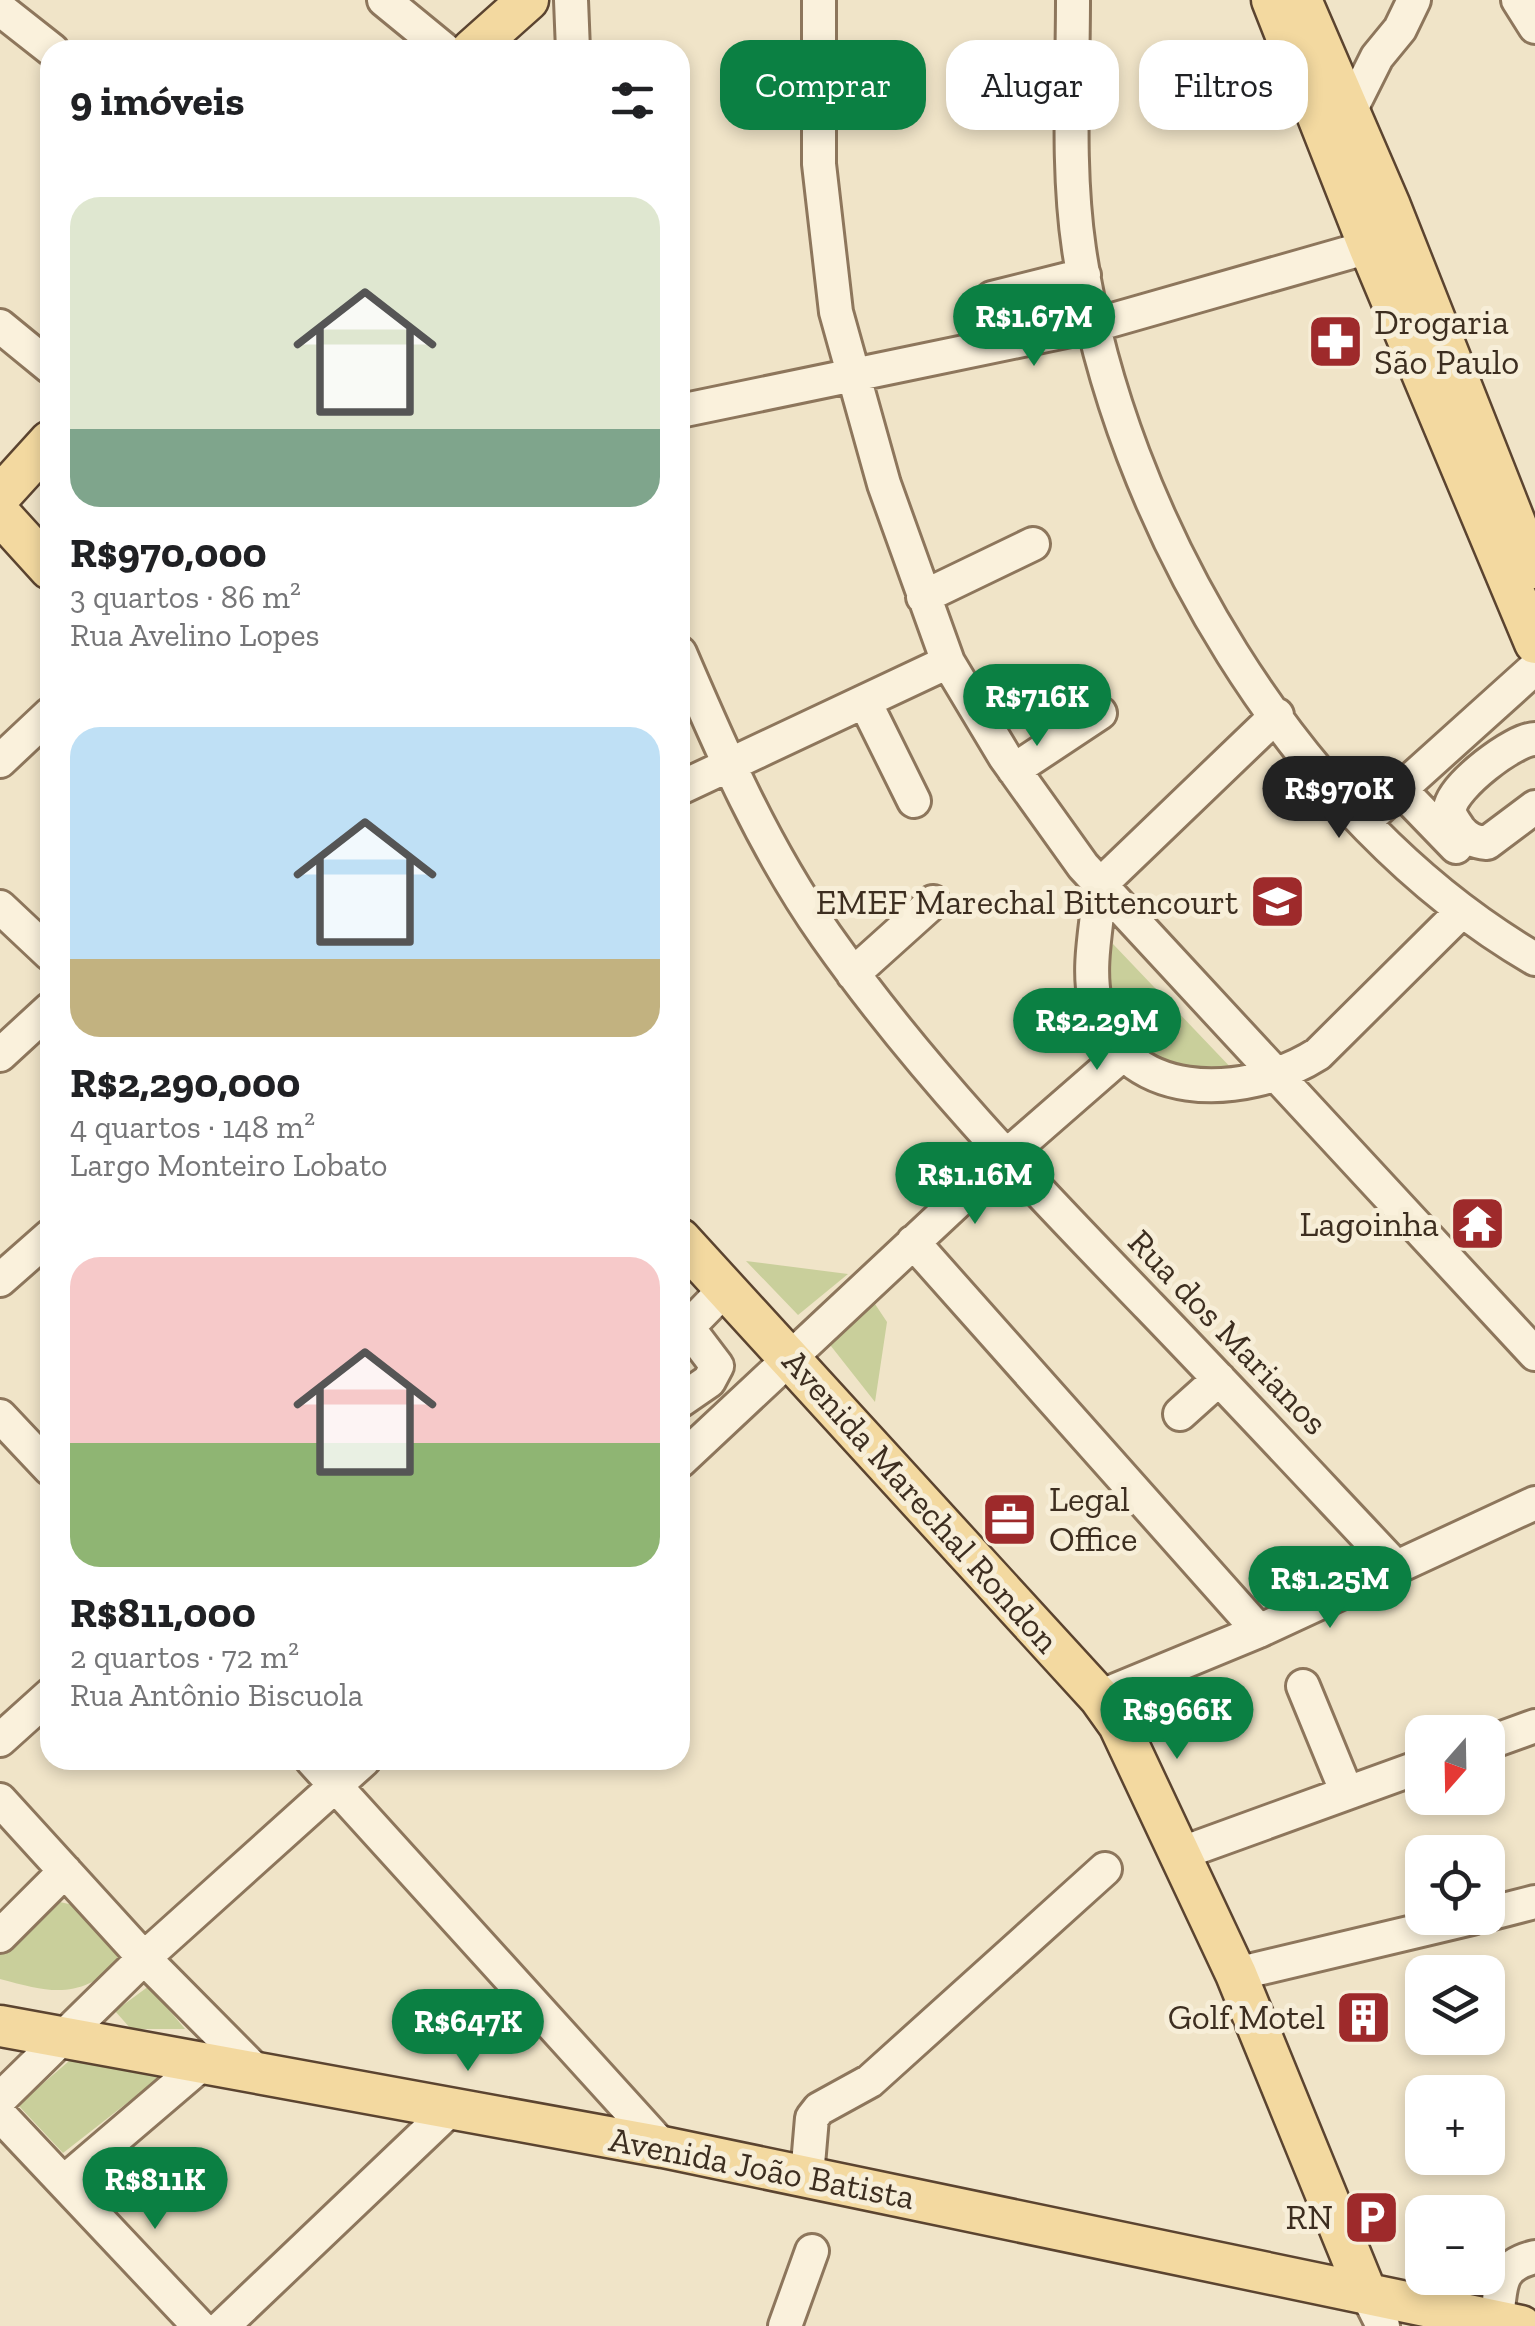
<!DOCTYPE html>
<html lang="pt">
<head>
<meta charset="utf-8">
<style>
  body { margin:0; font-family:"Zilla Slab",serif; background:#f2f2f2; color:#202124; height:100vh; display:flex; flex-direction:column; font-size:38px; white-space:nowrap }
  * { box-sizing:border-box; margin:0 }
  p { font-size:32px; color:#757577 }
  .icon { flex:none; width:55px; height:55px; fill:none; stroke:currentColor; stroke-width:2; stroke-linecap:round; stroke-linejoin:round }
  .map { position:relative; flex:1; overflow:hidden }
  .sheet { position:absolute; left:40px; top:40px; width:650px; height:1730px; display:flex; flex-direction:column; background:#fff; border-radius:30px; box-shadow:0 5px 15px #0003 }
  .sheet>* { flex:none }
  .hud { position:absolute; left:720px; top:40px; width:665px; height:90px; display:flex; gap:20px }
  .needle { width:65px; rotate:200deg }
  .tools { position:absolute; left:1405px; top:1715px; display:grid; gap:20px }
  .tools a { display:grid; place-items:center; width:100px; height:100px; border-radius:20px; background:#fff; box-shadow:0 5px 15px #0003; font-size:50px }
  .price { position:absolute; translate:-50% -85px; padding:0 22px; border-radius:35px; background:#0b8043; color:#fff; font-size:32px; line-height:65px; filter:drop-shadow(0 2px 5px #0008) }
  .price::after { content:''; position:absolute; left:50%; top:60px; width:30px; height:22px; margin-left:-15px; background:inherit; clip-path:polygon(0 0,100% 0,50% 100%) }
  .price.current { background:#222; color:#fff }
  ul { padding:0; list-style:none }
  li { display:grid; align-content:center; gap:20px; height:530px; padding:0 30px }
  li span { display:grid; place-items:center; height:310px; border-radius:30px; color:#555 }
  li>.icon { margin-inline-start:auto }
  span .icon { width:180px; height:180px; fill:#fffc; stroke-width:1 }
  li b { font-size:42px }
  h2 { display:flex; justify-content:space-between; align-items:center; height:120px; padding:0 30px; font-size:42px }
  .pill { padding:0 35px; border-radius:30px; background:#fff; box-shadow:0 5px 15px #0003; font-size:35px; line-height:90px }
  .pill.current { background:#0b8043; color:#fff }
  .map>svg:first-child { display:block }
  .green { fill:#c9cf9b }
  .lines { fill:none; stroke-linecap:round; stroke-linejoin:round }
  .minor-casing { stroke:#8d765c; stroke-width:38 }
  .major-casing { stroke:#5b4430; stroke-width:45 }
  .minor { stroke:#faf1dc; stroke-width:32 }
  .major { stroke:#f3d9a0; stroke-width:40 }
  .labels { text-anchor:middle; stroke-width:10; stroke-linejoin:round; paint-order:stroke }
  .poi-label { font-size:35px; fill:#3d2e20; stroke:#f7eed8; text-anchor:end }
  .street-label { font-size:35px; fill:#3d2e20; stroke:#f7eed8 }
</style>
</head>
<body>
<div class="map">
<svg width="1535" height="2326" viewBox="0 0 1535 2326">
  <rect width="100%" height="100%" fill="#f0e4c8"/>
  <path class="green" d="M 1113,944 L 1235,1072 L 1167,1076 L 1121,1034 L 1102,960 Z
    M 746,1261 L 848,1274 L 798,1315 Z
    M 873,1301 L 887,1322 L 875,1402 L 827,1341 Z
    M 46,1899 L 78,1906 L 125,1960 C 78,1999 55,1994 0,1979 L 0,1945 Z
    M 149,1986 L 185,2029 L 131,2029 L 115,2011 Z
    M 76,2055 L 168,2071 L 63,2153 L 18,2105 Z"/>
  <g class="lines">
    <defs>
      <path id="minor" d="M 384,0 L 445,50
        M 571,0 L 573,50
        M 819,0 L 819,164 L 836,312 L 884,484 L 948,662 L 1005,757 L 1083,866 L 1535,1354
        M 1073,0 C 1073,82 1067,168 1079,249 C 1118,519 1297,821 1535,959
        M 1518,0 L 1535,27
        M 0,9 L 52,50
        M 1350,111 L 1377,57 L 1400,29 L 1414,0
        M 992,298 L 1084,275
        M 0,326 L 50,367
        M 680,411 L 1095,325 L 1390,241
        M 923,597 L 1033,544
        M 680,653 C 722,751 764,848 826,936 C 921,1071 1035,1188 1149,1306 C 1232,1392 1313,1479 1394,1565
        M 865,702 L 914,801
        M 1277,715 L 1100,885 C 1098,921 1087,965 1095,1000 C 1119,1104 1244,1101 1318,1054 L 1461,912
        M 1535,739 C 1514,739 1453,786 1450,808 C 1449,817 1455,822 1459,829 C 1467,839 1475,842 1487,843 L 1535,807
        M 0,761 L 50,714
        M 1014,770 L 1100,713
        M 680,788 L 948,662
        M 1400,789 L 1456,847
        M 1364,822 L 1535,668
        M 0,907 L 50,954
        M 853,974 L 933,902
        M 0,1055 L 50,1009
        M 913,1242 L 1259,1631
        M 0,1280 L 50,1236
        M 680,1401 L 709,1381 L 717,1366 L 692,1333 L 692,1323 L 726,1288
        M 1180,1414 L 1219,1379
        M 0,1416 L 50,1469
        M 680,1461 L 1005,1157 L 1122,1055
        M 1303,1686 L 1347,1793
        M 1099,1697 L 1259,1631 L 1535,1503
        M 0,1740 L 50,1695
        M 1488,1743 L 1535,1726
        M 312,1760 L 663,2147
        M 0,1800 L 144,1958 L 260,2075
        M 1182,1853 L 1422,1766
        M 1488,1914 L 1535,1902
        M 0,1936 L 65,1871
        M 1236,1974 L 1472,1918
        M 0,2099 L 144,1958 L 364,1760
        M 0,2115 L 199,2326
        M 807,2176 L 812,2118 L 819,2109 L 870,2081 L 1105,1869
        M 65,2181 L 202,2064
        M 1365,2290 L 1383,2326
        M 1497,2321 C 1501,2286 1497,2266 1535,2257
        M 223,2326 L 453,2107
        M 785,2326 L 812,2251"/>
      <path id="major" d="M 1272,0 L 1370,249 L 1535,643
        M 1301,0 L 1390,206 L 1533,568
        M 472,50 L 528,0
        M 0,496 L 50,441
        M 0,514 L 50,569
        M 680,1239 L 1099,1697 L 1119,1725 L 1236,1974 L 1365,2290
        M 0,2026 L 663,2147 L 1521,2326"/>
    </defs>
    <use href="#minor" class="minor-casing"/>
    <use href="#major" class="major-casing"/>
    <use href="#minor" class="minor"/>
    <use href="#major" class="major"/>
  </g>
  <defs>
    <symbol id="pharmacy-square" viewBox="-11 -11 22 22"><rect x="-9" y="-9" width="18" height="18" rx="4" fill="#9e2a2b" stroke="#f7eed8"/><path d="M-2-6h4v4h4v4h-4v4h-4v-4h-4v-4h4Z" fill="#fff"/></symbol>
    <symbol id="school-square" viewBox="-11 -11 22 22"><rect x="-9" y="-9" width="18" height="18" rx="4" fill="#9e2a2b" stroke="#f7eed8"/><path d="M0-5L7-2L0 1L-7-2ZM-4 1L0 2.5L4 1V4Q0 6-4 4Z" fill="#fff"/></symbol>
    <symbol id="temple-square" viewBox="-11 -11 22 22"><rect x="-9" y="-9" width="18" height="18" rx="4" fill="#9e2a2b" stroke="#f7eed8"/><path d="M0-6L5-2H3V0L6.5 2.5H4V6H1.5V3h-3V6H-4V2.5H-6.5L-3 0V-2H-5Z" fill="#fff"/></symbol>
    <symbol id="office-square" viewBox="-11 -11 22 22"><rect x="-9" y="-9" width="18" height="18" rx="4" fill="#9e2a2b" stroke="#f7eed8"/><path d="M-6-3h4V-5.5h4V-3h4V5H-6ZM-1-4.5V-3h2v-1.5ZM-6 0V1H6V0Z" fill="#fff"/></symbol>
    <symbol id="building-square" viewBox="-11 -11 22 22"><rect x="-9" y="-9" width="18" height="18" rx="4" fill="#9e2a2b" stroke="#f7eed8"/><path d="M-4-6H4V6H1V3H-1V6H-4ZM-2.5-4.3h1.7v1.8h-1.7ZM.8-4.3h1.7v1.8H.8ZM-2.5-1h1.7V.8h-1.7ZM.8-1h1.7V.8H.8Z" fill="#fff"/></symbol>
    <symbol id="parking-square" viewBox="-11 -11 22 22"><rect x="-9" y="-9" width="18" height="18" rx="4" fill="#9e2a2b" stroke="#f7eed8"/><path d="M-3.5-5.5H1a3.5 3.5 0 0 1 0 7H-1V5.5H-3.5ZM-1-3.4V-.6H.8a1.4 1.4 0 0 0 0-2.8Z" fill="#fff"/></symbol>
  </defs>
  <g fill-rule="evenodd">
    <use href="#pharmacy-square" x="1304" y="310" width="63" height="63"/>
    <use href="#school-square" x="1246" y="870" width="63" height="63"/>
    <use href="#temple-square" x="1446" y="1192" width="63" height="63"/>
    <use href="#office-square" x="978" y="1488" width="63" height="63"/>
    <use href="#building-square" x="1332" y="1986" width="63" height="63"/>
    <use href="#parking-square" x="1340" y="2186" width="63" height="63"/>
  </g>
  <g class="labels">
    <g class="poi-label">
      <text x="1374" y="334" text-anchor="start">Drogaria<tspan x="1374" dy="40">São Paulo</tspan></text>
      <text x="1238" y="914">EMEF Marechal Bittencourt</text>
      <text x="1439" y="1236">Lagoinha</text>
      <text x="1049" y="1511" text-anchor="start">Legal<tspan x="1049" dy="40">Office</tspan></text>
      <text x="1325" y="2029">Golf Motel</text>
      <text x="1333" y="2229">RN</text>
    </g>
    <g class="street-label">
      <text transform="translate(1228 1332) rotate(46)" y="12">Rua dos Marianos</text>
      <text transform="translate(921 1501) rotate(48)" y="12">Avenida Marechal Rondon</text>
      <text transform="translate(762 2168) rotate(11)" y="12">Avenida João Batista</text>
    </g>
  </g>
</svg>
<div class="tools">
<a><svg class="needle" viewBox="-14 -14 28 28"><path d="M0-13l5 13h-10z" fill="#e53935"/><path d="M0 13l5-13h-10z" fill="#757577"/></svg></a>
<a><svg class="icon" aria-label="locate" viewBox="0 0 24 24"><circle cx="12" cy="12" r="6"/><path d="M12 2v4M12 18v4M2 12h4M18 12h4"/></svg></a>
<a><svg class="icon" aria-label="layers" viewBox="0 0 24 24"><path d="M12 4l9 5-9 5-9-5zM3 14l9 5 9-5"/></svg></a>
<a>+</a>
<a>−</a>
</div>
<b class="price" style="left:1034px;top:369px">R$1.67M</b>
<b class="price" style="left:1037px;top:749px">R$716K</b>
<b class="price current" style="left:1339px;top:841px">R$970K</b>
<b class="price" style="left:1097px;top:1073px">R$2.29M</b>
<b class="price" style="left:975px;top:1227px">R$1.16M</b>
<b class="price" style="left:1330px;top:1631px">R$1.25M</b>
<b class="price" style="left:1177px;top:1762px">R$966K</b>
<b class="price" style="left:468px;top:2074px">R$647K</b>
<b class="price" style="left:155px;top:2232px">R$811K</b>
<div class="hud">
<a class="pill current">Comprar</a>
<a class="pill">Alugar</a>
<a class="pill">Filtros</a>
</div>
<section class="sheet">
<h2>9 imóveis<svg class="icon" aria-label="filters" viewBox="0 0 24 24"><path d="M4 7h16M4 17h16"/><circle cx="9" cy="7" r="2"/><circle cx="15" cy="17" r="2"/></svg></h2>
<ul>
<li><span style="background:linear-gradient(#dfe7d0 75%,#7fa58c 0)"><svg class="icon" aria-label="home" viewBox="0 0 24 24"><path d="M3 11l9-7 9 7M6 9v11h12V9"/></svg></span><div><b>R$970,000</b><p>3 quartos · 86 m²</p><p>Rua Avelino Lopes</p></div></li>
<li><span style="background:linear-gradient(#bfe0f5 75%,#c2b280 0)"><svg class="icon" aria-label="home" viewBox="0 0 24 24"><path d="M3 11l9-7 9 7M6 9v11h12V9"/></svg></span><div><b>R$2,290,000</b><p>4 quartos · 148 m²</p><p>Largo Monteiro Lobato</p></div></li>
<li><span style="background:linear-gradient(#f6c9c9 60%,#8fb573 0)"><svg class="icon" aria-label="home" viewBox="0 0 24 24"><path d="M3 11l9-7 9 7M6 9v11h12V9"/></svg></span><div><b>R$811,000</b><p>2 quartos · 72 m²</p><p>Rua Antônio Biscuola</p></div></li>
</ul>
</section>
</div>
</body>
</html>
